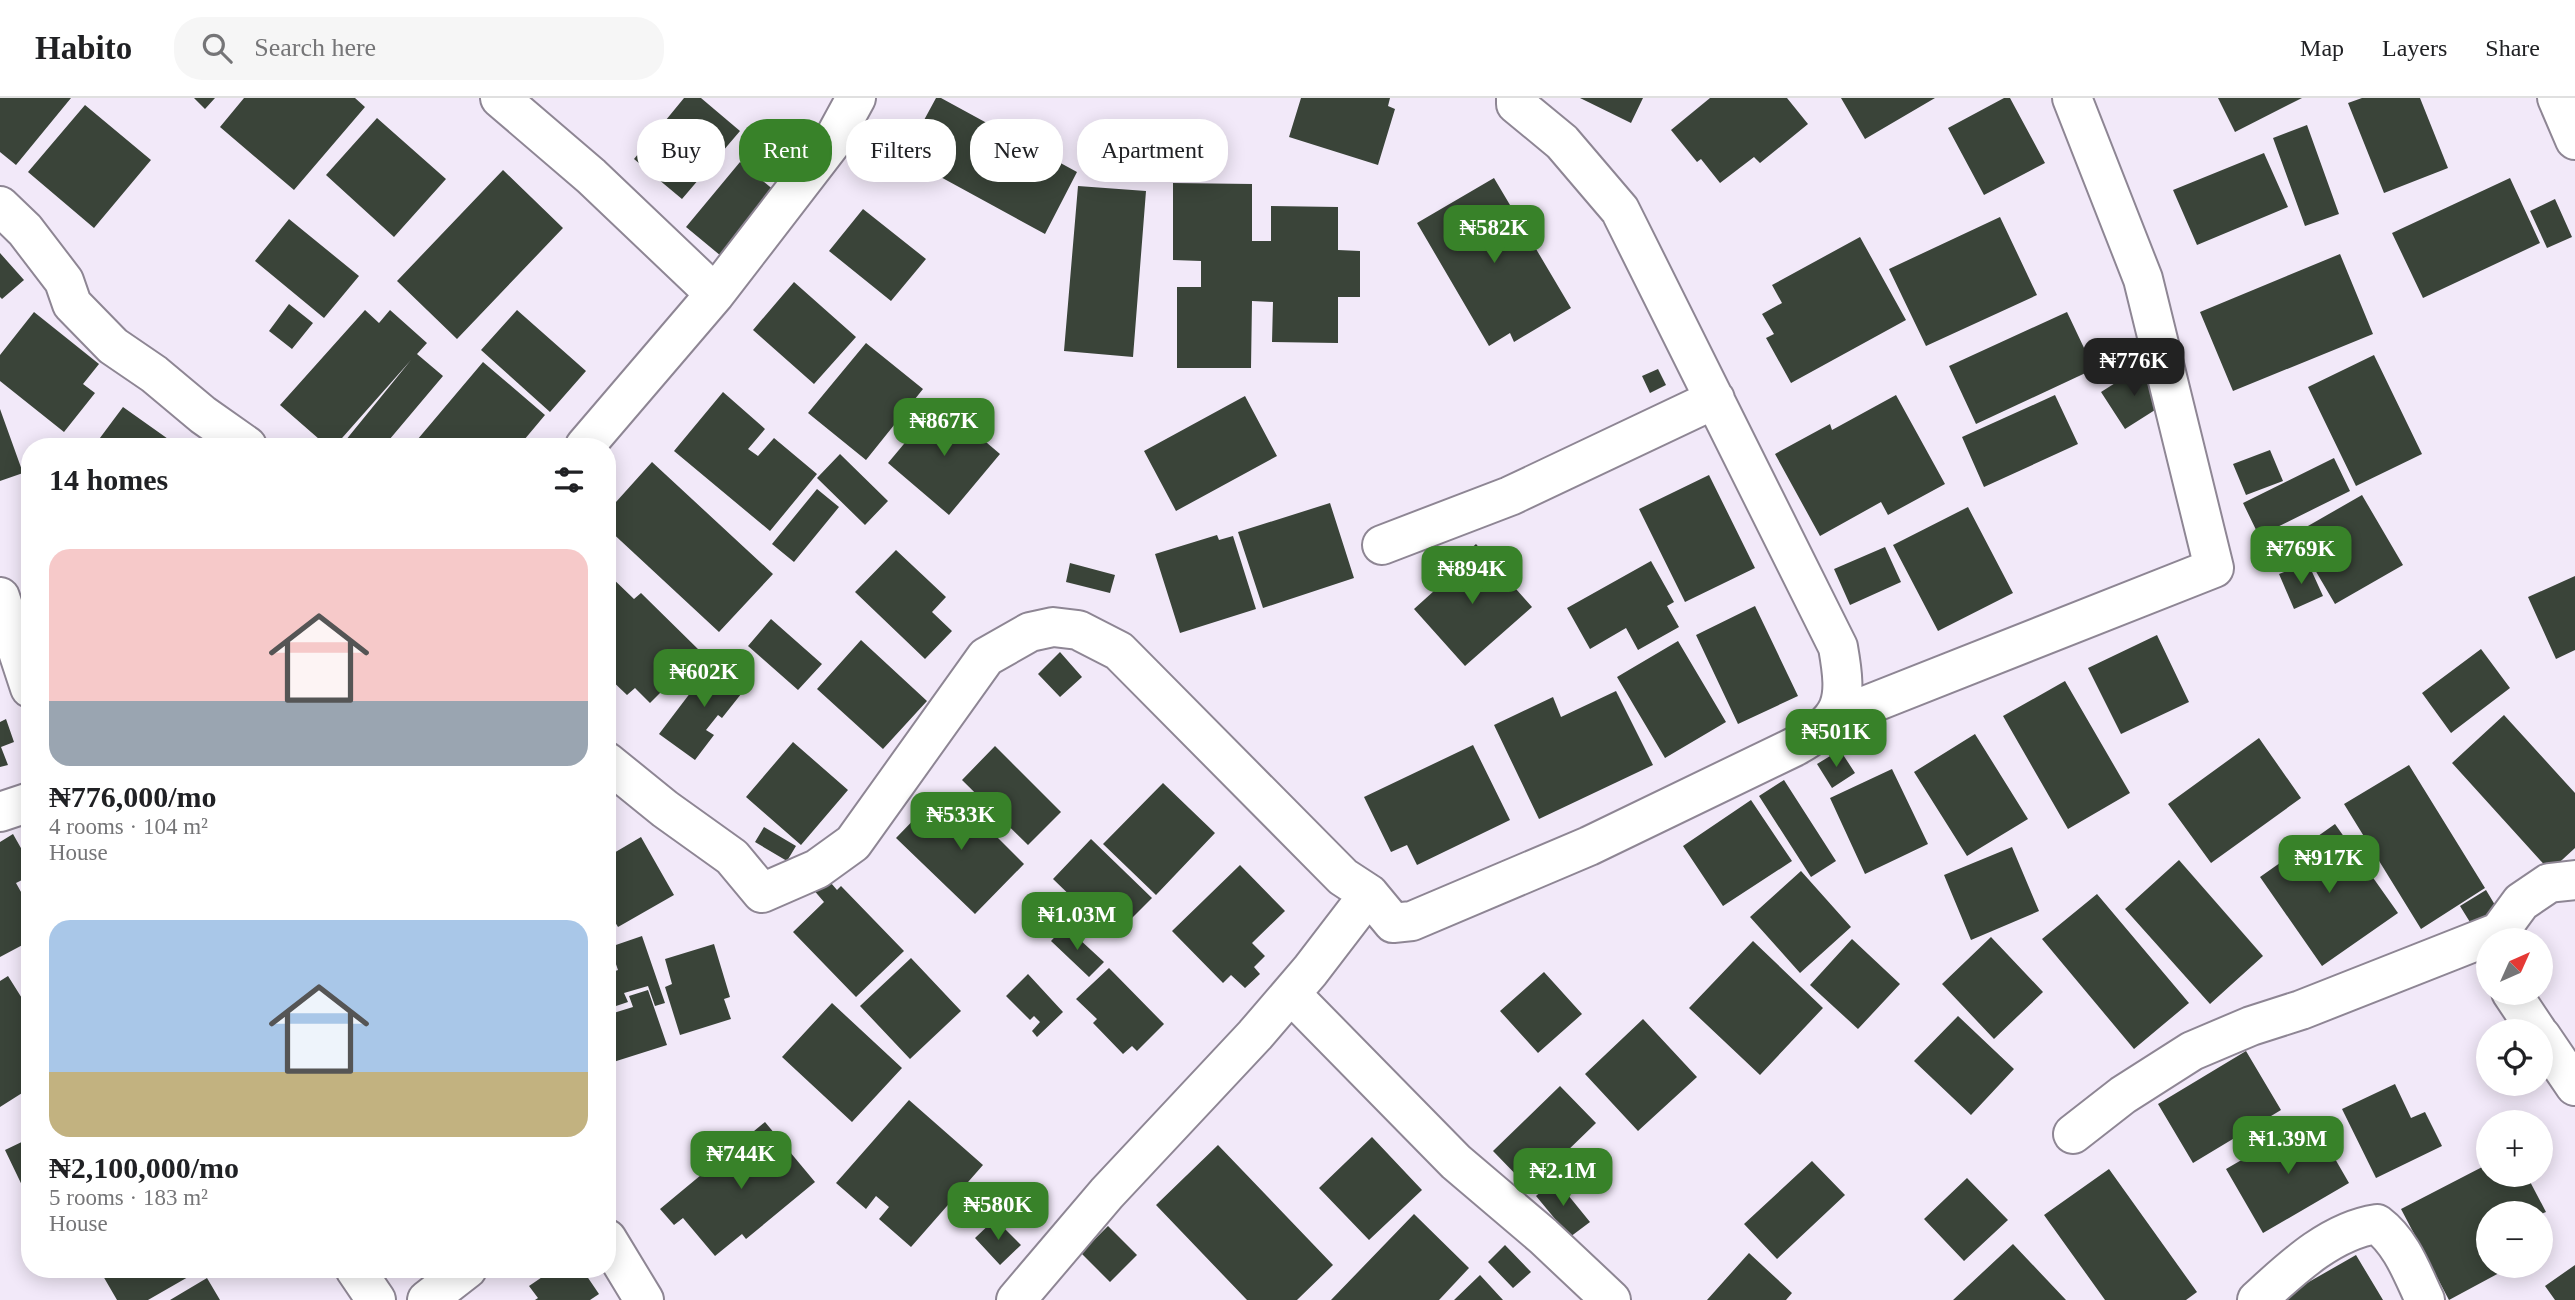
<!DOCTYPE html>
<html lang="en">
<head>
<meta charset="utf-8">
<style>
  body { margin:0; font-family:Georgia,serif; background:#f6f6f6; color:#202124; height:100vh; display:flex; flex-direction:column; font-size:26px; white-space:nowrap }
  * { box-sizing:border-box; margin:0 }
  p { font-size:23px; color:#757577 }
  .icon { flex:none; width:38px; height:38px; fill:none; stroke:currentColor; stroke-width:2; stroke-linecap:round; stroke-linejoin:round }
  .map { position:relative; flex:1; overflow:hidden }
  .drawer { position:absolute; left:21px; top:340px; width:595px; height:840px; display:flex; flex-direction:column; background:#fff; border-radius:28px; box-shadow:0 4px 18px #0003 }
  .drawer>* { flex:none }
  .banner { position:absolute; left:637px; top:21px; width:665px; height:63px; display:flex; gap:14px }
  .needle { width:46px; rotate:45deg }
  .tools { position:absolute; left:2476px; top:830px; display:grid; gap:14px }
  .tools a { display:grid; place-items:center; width:77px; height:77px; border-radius:50%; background:#fff; box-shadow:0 4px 18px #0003; font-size:35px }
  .price { position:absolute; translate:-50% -60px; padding:0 16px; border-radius:14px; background:#388229; color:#fff; font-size:23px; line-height:46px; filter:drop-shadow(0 2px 4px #0008) }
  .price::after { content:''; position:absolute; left:50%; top:42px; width:21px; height:16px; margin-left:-10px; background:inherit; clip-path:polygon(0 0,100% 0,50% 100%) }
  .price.active { background:#222; color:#fff }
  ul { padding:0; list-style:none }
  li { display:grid; align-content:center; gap:14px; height:371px; padding:0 28px }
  li span { display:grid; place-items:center; height:217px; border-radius:21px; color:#555 }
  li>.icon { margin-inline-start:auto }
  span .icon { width:126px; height:126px; fill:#fffc; stroke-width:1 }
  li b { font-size:30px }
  h2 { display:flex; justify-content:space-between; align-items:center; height:84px; padding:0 28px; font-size:30px }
  .chip { padding:0 24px; border-radius:28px; background:#fff; box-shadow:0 4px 18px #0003; font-size:24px; line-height:63px }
  .chip.active { background:#388229; color:#fff }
  header { display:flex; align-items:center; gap:42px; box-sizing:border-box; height:98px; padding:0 35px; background:#fff; border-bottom:2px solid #e0e0e0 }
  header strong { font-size:33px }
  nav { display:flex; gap:38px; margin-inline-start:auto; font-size:24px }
  .search { width:490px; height:63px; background:#f6f6f6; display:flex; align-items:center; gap:18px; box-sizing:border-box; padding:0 24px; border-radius:28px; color:#757577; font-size:26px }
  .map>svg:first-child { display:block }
  .building { fill:#3a4439 }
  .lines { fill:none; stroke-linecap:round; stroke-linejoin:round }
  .minor-casing { stroke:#8e8694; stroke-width:42 }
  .minor { stroke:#fff; stroke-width:38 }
</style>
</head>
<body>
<header>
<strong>Habito</strong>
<div class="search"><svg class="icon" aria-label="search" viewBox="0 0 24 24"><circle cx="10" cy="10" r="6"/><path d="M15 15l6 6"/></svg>Search here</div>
<nav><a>Map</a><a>Layers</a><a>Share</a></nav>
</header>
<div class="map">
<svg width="2575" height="1202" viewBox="0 0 2575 1202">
  <rect width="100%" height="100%" fill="#f2e9f9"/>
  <path class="building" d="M 0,0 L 71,0 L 16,67 L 0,54 Z
    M 194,0 L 215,0 L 205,11 Z
    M 244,0 L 355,0 L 365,9 L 294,92 L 220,29 Z
    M 684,0 L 701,0 L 740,33 L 682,101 L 634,61 Z
    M 936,0 L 941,0 L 1077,74 L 1045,136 L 904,59 Z
    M 1301,0 L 1390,0 L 1388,8 L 1395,11 L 1378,67 L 1289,39 Z
    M 1580,0 L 1643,0 L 1631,25 Z
    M 1710,0 L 1787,0 L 1808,26 L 1760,65 L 1754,59 L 1720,85 L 1701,61 L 1697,64 L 1671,32 Z
    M 1841,0 L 1935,0 L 1865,41 Z
    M 2004,0 L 2010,0 L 2045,65 L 1984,97 L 1948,30 Z
    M 2218,0 L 2302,0 L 2235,34 Z
    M 2362,0 L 2420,0 L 2448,70 L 2384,95 L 2348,5 Z
    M 85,7 L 151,62 L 94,130 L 28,74 Z
    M 377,20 L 446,81 L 394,139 L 326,77 Z
    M 2307,27 L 2339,116 L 2305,128 L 2273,40 Z
    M 2264,55 L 2288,109 L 2197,147 L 2173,92 Z
    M 740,64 L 775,93 L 721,158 L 686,129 Z
    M 503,72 L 563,130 L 457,241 L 397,183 Z
    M 1494,80 L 1571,210 L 1514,244 L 1510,235 L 1489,248 L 1417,125 Z
    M 2510,80 L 2540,145 L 2423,200 L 2392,135 Z
    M 1173,85 L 1252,86 L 1252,143 L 1271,143 L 1271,108 L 1338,109 L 1338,152 L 1360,153 L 1360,199 L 1338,199 L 1338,245 L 1272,244 L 1273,204 L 1252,203 L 1251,270 L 1177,270 L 1177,189 L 1201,189 L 1201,163 L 1173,162 Z
    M 1078,88 L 1146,93 L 1133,259 L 1064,253 Z
    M 2555,101 L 2572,139 L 2547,150 L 2530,113 Z
    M 863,111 L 926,161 L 891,203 L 829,153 Z
    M 2000,119 L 2037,197 L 1926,248 L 1889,171 Z
    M 289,121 L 359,178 L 324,220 L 255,163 Z
    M 1860,139 L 1906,222 L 1791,285 L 1766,240 L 1774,236 L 1762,216 L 1782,205 L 1772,187 Z
    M 0,155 L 24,182 L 2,201 L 0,199 Z
    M 2340,156 L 2373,236 L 2233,293 L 2200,214 Z
    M 794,184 L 856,239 L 814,286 L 753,232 Z
    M 289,206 L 313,225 L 292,251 L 269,233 Z
    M 365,212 L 379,225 L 390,212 L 427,245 L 417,256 L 443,278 L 384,348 L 341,348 L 411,262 L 335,348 L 327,348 L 280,307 Z
    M 517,212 L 586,273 L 550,314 L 481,252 Z
    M 34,214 L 99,266 L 83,286 L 95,295 L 64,334 L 0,283 L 0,257 Z
    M 2067,214 L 2094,271 L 1976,326 L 1949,268 Z
    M 866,245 L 923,291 L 866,362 L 808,315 Z
    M 2374,257 L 2422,356 L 2356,388 L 2308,289 Z
    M 483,264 L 545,317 L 519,348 L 412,348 Z
    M 2142,268 L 2166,305 L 2125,331 L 2101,294 Z
    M 1658,271 L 1666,287 L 1650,295 L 1642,278 Z
    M 723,294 L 765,331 L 748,351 L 758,358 L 774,340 L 817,376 L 770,433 L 674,353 Z
    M 1896,297 L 1945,386 L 1888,417 L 1881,404 L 1820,438 L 1775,356 L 1830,326 L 1832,332 Z
    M 2055,297 L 2078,346 L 1984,389 L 1962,339 Z
    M 1245,298 L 1277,358 L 1176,413 L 1144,353 Z
    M 939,304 L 1000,356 L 949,417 L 888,365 Z
    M 123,309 L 178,348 L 94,348 Z
    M 0,311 L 23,375 L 0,383 Z
    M 2270,352 L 2283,383 L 2246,397 L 2233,366 Z
    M 840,356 L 888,403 L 865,427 L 817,380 Z
    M 2334,360 L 2350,393 L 2259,438 L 2243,405 Z
    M 652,364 L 773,476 L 719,534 L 607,430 L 607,414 Z
    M 1709,377 L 1755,470 L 1685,504 L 1639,411 Z
    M 817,391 L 839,409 L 794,464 L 772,446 Z
    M 2362,397 L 2403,467 L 2335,506 L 2294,436 Z
    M 1330,405 L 1354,480 L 1263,510 L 1238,434 Z
    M 1968,409 L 2013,495 L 1938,533 L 1893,447 Z
    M 1217,437 L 1219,442 L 1233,438 L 1256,511 L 1180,535 L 1155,456 Z
    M 1476,446 L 1532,509 L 1465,568 L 1414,511 L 1445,483 L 1440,478 Z
    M 1885,449 L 1901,484 L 1850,507 L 1834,471 Z
    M 896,452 L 946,499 L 932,514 L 952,533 L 925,561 L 855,494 Z
    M 1651,463 L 1674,504 L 1667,508 L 1679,529 L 1638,552 L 1626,530 L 1590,551 L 1567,510 Z
    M 1070,465 L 1115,477 L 1110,495 L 1066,484 Z
    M 2308,465 L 2323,498 L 2294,511 L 2279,476 Z
    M 607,475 L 634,501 L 641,495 L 701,554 L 650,605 L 635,590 L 627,597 L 607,578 Z
    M 2575,478 L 2575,552 L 2556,561 L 2528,499 Z
    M 1755,508 L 1798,598 L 1738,626 L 1696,537 Z
    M 771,521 L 822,566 L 798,592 L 748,548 Z
    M 2157,537 L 2189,604 L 2121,636 L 2088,570 Z
    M 861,542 L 927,603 L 883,651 L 817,591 Z
    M 1678,543 L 1726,624 L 1665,660 L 1617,579 Z
    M 2481,551 L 2510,590 L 2451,635 L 2422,595 Z
    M 1060,554 L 1082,579 L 1060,599 L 1038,576 Z
    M 716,561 L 749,586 L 722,620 L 718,617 L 706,632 L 714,637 L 695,662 L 659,636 Z
    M 2065,583 L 2130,695 L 2068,731 L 2003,618 Z
    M 1616,593 L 1653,667 L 1539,721 L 1494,627 L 1553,599 L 1561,619 Z
    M 2504,617 L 2575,695 L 2575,750 L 2550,773 L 2452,665 Z
    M 6,621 L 14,644 L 1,649 L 8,667 L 0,669 L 0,624 Z
    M 1975,636 L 2028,721 L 1967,758 L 1914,674 Z
    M 2259,640 L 2301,700 L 2211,765 L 2168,706 Z
    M 793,644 L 848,692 L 801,747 L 746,699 Z
    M 1473,647 L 1510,722 L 1417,767 L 1407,747 L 1391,754 L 1364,699 Z
    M 995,648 L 1061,714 L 1028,747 L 962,682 Z
    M 1840,652 L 1855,675 L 1832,690 L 1817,666 Z
    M 2409,667 L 2485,790 L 2421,831 L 2344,706 Z
    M 1892,671 L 1928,746 L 1865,776 L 1830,700 Z
    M 1784,682 L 1836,763 L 1811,779 L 1759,698 Z
    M 1163,685 L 1215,735 L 1156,797 L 1103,746 Z
    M 952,694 L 1024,766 L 975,816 L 896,740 L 925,710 L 931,716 Z
    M 1751,702 L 1792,763 L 1723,808 L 1683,748 Z
    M 2335,726 L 2398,815 L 2322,868 L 2260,779 Z
    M 764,729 L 796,748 L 787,763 L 755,744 Z
    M 13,736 L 30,766 L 30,778 L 16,785 L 30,810 L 30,843 L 0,859 L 0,744 Z
    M 641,739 L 674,797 L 618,829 L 607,811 L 607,759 Z
    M 1091,741 L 1152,800 L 1113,839 L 1053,781 Z
    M 2012,749 L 2039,813 L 1971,842 L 1944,777 Z
    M 2179,762 L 2263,858 L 2210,906 L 2125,811 Z
    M 1240,767 L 1285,813 L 1252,845 L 1265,858 L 1254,869 L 1260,876 L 1245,890 L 1231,877 L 1223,885 L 1172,833 Z
    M 1801,773 L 1851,829 L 1800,875 L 1750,819 Z
    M 825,778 L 837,792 L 841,788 L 904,853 L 856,899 L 793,834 L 824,804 L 812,790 Z
    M 2486,792 L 2498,812 L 2473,829 L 2460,808 Z
    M 2097,796 L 2189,905 L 2134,951 L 2042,841 Z
    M 1065,828 L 1104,864 L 1089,879 L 1051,843 Z
    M 642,838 L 665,905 L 655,908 L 648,888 L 624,895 L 628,904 L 607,911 L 607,876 L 618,872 L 610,849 Z
    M 1991,839 L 2043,894 L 1994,941 L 1942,886 Z
    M 1852,841 L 1900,886 L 1858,931 L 1810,887 Z
    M 1753,843 L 1823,910 L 1760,977 L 1689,910 Z
    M 714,846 L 730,899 L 724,901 L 731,921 L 680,937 L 665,889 L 672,886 L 665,861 Z
    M 911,860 L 961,913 L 910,961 L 860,908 Z
    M 1109,870 L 1164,926 L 1137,953 L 1132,948 L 1123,956 L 1093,925 L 1097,921 L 1076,901 Z
    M 1544,874 L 1582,916 L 1538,955 L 1500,913 Z
    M 1028,876 L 1063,914 L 1037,939 L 1032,933 L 1040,924 L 1034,918 L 1030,922 L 1006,898 Z
    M 8,878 L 30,913 L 30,990 L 0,1009 L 0,883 Z
    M 648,892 L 667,947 L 607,966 L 607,917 L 633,909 L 629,898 Z
    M 832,905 L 902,970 L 852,1024 L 782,959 Z
    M 1958,918 L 2014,971 L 1971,1017 L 1914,963 Z
    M 1643,921 L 1697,979 L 1638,1033 L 1585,976 Z
    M 2246,953 L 2281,1012 L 2193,1065 L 2158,1006 Z
    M 2395,986 L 2411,1020 L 2425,1014 L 2442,1048 L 2376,1080 L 2342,1011 Z
    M 1560,988 L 1596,1025 L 1529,1090 L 1493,1053 Z
    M 909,1002 L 983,1067 L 911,1149 L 879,1121 L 889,1109 L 876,1098 L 866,1111 L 836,1085 Z
    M 2312,1021 L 2349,1085 L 2263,1135 L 2226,1071 Z
    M 765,1024 L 815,1084 L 746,1141 L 742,1136 L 715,1158 L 683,1120 L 674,1127 L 660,1111 Z
    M 1372,1039 L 1422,1092 L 1369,1142 L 1319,1090 Z
    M 30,1040 L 30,1104 L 5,1052 Z
    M 1218,1047 L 1333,1167 L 1297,1202 L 1247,1202 L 1156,1107 Z
    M 1812,1063 L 1845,1097 L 1777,1161 L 1744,1126 Z
    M 2488,1066 L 2488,1076 L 2526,1076 L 2546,1114 L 2541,1116 L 2488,1115 L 2488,1167 L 2514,1167 L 2449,1202 L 2401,1111 Z
    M 2109,1071 L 2197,1194 L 2186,1202 L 2105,1202 L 2044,1117 Z
    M 1967,1080 L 2008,1122 L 1964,1163 L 1924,1121 Z
    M 1555,1081 L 1590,1124 L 1570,1139 L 1536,1098 Z
    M 1414,1116 L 1469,1170 L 1439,1202 L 1331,1202 Z
    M 995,1121 L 1021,1147 L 1000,1167 L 975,1140 Z
    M 1108,1128 L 1137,1157 L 1110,1184 L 1081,1155 Z
    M 2013,1146 L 2066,1202 L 1953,1202 Z
    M 1505,1147 L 1531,1174 L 1513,1190 L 1488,1164 Z
    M 1749,1155 L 1792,1195 L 1786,1202 L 1707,1202 Z
    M 2356,1157 L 2383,1202 L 2288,1202 L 2286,1197 Z
    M 2575,1167 L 2575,1202 L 2555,1202 L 2545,1188 Z
    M 99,1171 L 202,1171 L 148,1202 L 117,1202 Z
    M 554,1171 L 582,1171 L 599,1196 L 590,1202 L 535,1202 L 538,1200 L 529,1188 Z
    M 1480,1177 L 1503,1202 L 1454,1202 Z
    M 207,1180 L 220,1202 L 170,1202 Z"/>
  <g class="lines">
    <defs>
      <path id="minor" d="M 500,0 L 591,78 L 715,196
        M 2557,0 L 2575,42
        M 0,108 L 25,132 L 64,183 L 72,206 L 113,248 L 154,276 L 203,317 L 247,348
        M 585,348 L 715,196 L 832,44 L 856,0
        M 1382,447 L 1510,398 L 1715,301
        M 0,499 L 30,590
        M 1832,621 L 2214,470 L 2143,181 L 2072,0
        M 607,664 L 665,711 L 732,759 L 762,795 L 817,771 L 853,745 L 986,559 L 1030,534 L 1053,529 L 1078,532 L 1119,553 L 1343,779 L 1369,796 L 1393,825 L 1412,823 L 1589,748 L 1794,649 C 1844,621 1848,605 1838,549 L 1620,112 L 1562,44 L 1516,6 L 1516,0
        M 0,714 L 30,704
        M 2511,894 L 2537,933
        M 1291,896 L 1456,1064 L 1543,1138 L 1611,1202
        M 2541,938 L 2575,988
        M 2073,1036 L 2123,997 L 2192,953 L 2251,928 L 2301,912 L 2499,834 L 2521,804 L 2549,785 L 2575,782
        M 607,1141 L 644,1202
        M 355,1171 L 376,1202
        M 427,1202 L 467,1171
        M 1016,1202 L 1107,1095 L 1255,937 L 1310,873 L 1369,796
        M 2257,1202 C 2291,1171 2330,1133 2377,1126 C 2402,1145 2412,1175 2425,1202"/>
    </defs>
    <use href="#minor" class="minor-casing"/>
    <use href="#minor" class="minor"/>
  </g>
</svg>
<div class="tools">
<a><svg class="needle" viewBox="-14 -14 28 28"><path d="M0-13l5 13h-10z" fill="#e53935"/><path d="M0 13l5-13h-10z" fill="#757577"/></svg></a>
<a><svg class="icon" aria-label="locate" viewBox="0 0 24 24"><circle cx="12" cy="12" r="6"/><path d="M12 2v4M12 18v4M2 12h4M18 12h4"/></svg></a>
<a>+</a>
<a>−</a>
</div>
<b class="price" style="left:1494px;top:167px">₦582K</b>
<b class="price active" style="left:2134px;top:300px">₦776K</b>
<b class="price" style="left:944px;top:360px">₦867K</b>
<b class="price" style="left:2301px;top:488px">₦769K</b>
<b class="price" style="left:1472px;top:508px">₦894K</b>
<b class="price" style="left:704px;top:611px">₦602K</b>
<b class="price" style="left:1836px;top:671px">₦501K</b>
<b class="price" style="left:961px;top:754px">₦533K</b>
<b class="price" style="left:2329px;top:797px">₦917K</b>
<b class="price" style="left:1077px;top:854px">₦1.03M</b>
<b class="price" style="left:2288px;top:1078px">₦1.39M</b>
<b class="price" style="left:741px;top:1093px">₦744K</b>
<b class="price" style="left:1563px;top:1110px">₦2.1M</b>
<b class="price" style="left:998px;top:1144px">₦580K</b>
<div class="banner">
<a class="chip">Buy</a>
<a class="chip active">Rent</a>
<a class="chip">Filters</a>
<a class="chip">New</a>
<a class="chip">Apartment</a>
</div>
<section class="drawer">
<h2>14 homes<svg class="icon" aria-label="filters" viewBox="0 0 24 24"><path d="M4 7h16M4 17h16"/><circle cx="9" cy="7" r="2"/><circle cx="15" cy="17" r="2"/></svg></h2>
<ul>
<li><span style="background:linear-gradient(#f6c9c9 70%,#9aa5b1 0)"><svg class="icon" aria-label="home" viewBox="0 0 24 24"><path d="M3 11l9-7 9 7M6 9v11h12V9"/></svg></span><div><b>₦776,000/mo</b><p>4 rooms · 104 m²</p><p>House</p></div></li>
<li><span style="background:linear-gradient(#a9c7e8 70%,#c2b280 0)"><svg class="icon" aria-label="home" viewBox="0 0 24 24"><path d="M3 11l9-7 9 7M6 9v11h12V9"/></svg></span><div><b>₦2,100,000/mo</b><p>5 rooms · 183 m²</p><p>House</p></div></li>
</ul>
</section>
</div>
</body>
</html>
